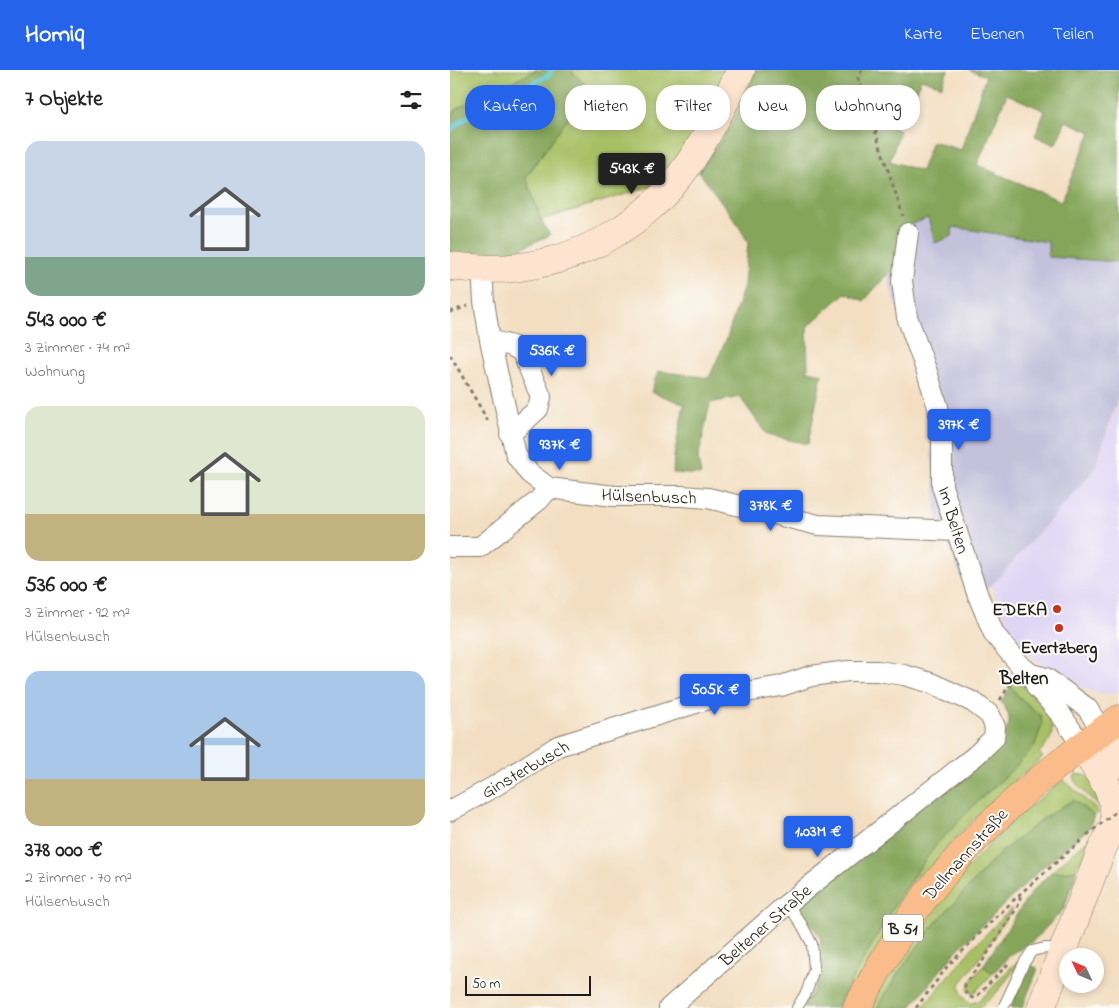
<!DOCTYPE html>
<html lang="de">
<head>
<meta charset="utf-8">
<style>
  body { margin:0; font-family:"Indie Flower",sans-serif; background:#f2f2f2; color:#222; height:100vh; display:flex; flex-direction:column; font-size:19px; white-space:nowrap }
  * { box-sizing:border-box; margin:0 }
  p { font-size:16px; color:#767676 }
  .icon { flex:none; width:28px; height:28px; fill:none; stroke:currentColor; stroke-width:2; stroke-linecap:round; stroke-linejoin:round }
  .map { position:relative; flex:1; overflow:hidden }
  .sheet { display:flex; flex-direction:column; background:#fff; width:450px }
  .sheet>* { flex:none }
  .guide { position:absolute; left:15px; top:15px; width:475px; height:45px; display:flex; gap:10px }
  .needle { width:32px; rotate:314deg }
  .controls { position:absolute; left:609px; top:878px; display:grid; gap:10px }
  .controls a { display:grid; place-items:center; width:45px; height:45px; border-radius:50%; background:#fff; box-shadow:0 2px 8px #0003; font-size:25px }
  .scale { position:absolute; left:15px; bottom:12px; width:126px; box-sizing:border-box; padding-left:5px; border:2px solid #1c1c1c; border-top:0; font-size:14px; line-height:18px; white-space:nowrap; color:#1c1c1c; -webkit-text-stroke:4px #fdfcf7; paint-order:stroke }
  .price { position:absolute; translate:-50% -42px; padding:0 11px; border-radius:5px; background:#2563eb; color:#fff; font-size:16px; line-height:32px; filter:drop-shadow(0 1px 2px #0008) }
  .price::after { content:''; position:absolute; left:50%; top:30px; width:15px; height:11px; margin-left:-8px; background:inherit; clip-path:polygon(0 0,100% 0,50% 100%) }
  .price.current { background:#222; color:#fff }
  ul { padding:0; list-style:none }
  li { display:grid; align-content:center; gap:10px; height:265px; padding:0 25px }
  li span { display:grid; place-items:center; height:155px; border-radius:15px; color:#555 }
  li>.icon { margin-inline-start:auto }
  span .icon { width:90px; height:90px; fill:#fffc; stroke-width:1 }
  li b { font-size:21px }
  h2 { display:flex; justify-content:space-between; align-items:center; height:60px; padding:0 25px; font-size:21px }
  .chip { padding:0 18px; border-radius:20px; background:#fff; box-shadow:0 2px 8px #0003; font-size:18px; line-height:45px }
  .chip.current { background:#2563eb; color:#fff }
  header { display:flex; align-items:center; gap:30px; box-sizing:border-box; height:70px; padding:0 25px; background:#2563eb; color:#fff }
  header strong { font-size:24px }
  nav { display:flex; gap:28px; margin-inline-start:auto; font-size:18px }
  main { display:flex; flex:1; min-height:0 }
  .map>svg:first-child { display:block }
  .built { fill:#dfd5f5 }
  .industrial { fill:#c3c1db }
  .green { fill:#a7c065; stroke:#626e40 }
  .forest { fill:#85a65a; stroke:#50613b; fill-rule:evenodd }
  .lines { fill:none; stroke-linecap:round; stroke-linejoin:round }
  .stream { stroke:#5ac7d2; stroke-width:5 }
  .service-casing { stroke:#887d6e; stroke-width:12 }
  .minor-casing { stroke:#887d6e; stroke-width:22 }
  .secondary-casing { stroke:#887d6e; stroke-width:29 }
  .primary-casing { stroke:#887d6e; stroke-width:29 }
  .path { stroke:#887d6e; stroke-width:3; stroke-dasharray:4 4; stroke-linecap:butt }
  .service { stroke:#fff; stroke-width:10 }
  .minor { stroke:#fff; stroke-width:20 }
  .secondary { stroke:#fde4d0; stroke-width:28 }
  .primary { stroke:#f9bc8a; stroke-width:28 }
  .path-bridge { stroke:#887d6e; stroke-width:3; stroke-dasharray:4 4; stroke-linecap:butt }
  .poi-dot { fill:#c8321e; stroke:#fdfcf7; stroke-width:2 }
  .labels { text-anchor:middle; stroke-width:4; stroke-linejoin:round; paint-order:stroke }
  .shield { fill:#fdfcf7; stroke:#605f5e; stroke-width:1 }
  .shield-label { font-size:16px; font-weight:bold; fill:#1c1c1c }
  .street-label { font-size:18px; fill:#1c1c1c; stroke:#fdfcf7 }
  .poi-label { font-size:18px; font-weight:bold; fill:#1c1c1c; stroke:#fdfcf7; text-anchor:end }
  .neighbourhood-label { font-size:19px; font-weight:bold; fill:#1c1c1c; stroke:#fdfcf7 }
</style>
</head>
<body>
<header>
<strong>Homiq</strong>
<nav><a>Karte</a><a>Ebenen</a><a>Teilen</a></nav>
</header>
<main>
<section class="sheet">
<h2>7 Objekte<svg class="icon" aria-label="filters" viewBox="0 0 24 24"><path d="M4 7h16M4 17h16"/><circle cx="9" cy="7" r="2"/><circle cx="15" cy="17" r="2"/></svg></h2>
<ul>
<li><span style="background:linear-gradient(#c9d6e8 75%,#7fa58c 0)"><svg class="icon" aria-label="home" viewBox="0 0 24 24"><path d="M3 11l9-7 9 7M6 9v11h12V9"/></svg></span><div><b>543 000 €</b><p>3 Zimmer · 74 m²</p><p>Wohnung</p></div></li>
<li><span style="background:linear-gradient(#dfe7d0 70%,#c2b280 0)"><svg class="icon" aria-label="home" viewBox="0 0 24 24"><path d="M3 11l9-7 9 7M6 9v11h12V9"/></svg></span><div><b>536 000 €</b><p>3 Zimmer · 92 m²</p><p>Hülsenbusch</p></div></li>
<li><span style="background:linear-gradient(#a9c7e8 70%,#c2b280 0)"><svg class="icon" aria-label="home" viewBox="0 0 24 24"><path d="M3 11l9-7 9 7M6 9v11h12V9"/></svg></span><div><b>378 000 €</b><p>2 Zimmer · 70 m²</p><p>Hülsenbusch</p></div></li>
</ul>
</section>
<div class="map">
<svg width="669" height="938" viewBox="0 0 669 938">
  <rect width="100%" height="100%" fill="#fdfcf7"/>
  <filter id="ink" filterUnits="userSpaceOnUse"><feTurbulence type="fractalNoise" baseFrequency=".02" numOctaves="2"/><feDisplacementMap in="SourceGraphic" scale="10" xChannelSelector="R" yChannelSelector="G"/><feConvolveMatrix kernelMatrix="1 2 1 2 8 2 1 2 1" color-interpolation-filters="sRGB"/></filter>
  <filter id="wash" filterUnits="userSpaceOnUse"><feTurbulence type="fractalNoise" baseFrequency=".0096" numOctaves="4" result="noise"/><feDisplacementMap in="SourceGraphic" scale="20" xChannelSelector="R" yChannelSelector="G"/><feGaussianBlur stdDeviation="1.12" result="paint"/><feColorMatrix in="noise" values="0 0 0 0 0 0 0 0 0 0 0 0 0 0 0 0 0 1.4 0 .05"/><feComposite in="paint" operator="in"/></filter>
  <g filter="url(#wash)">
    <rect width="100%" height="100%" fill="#f3dec1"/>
    <path class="built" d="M 667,333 L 669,334 L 669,621 L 666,623 L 655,625 L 642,622 L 604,604 L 568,577 L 541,516 L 644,401 Z"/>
    <path class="industrial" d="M 478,148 L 502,166 L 503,157 L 599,172 L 598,187 L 669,192 L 669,324 L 644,401 L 541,516 L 520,530 L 487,448 L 477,338 L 437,205 L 449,197 L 449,159 Z"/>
    <path class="green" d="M 0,0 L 87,0 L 8,38 L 0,48 Z
      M 120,0 L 307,0 L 282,56 L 249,102 L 91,150 L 76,107 L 139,18 Z
      M 566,609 C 578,622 608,647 601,667 C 598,673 593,678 589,683 L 593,687 L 538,735 L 501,773 L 482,797 L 466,819 L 396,938 L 386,938 L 414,888 L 452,822 L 486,775 L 527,732 L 558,704 L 591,646 L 567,625 L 561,616 Z
      M 626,704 L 634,705 L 641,709 L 652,740 L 627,715 L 624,707 Z
      M 613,709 L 649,742 L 644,746 L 623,730 L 595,747 L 549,784 L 483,856 L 449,902 L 427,938 L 418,938 L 475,845 L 519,795 L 565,749 Z
      M 669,745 L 669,758 L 626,795 L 627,800 L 600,803 L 636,771 Z
      M 561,839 L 561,841 L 555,850 L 526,893 L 510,914 C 510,923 513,928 521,933 C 537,932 554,897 572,890 L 547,922 L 531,938 L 472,938 L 523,877 Z
      M 533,896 L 543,903 L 529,918 L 523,923 L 518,920 L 519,914 Z"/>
    <path class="forest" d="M 87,0 L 120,0 L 139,18 L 76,107 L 91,150 L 100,165 L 0,211 L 0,48 L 8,38 Z
      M 307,0 L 498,0 L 492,16 L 471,9 L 461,38 L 445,33 L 437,56 L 450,60 L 440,91 L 471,101 L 482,71 L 511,80 L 536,6 L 519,0 L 669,0 L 669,192 L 598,187 L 598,172 L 503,157 L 502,166 L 485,173 L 478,148 L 449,159 L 449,197 L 437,205 L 414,231 L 395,223 L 357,257 L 358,301 L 372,304 L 358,374 L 317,365 L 290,327 L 260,333 L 248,389 L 251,405 L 223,403 L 224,387 L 234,334 L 201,322 L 208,301 L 259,308 L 277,268 L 294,215 L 298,172 L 285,150 L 249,102 L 282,56 ZM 557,24 L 595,41 L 585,66 L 605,75 L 616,51 L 641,62 L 611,131 L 527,95 Z
      M 561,616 L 567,625 L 591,646 L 592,654 L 584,678 L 558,704 L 527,732 L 486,775 L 452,822 L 414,888 L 386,938 L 353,938 L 364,918 L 373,893 L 370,867 L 349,835 L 552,667 C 562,653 561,645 551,632 Z
      M 623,730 L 644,746 L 639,758 L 593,797 L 507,880 L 460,938 L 427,938 L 449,902 L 483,856 L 549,784 L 595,747 Z
      M 627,800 L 614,839 L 582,872 L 560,885 L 543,903 L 533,896 L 582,821 L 600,803 Z
      M 580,895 L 587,898 L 587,901 L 572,938 L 561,938 L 578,896 Z"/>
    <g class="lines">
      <path class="stream" d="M 0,60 L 17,47 L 99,5 L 101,0"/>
    </g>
  </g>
  <g filter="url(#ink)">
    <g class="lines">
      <defs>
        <path id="service" d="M 337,834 L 352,855 L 362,874 L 364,899 L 357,921 L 347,938
          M 553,938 L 574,893 L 582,881 L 595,878 L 612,879"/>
        <path id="minor" d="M 458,163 L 452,211 L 457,247 L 477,302 L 488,337 L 492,366 L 492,416 L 527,523 L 544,564 L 572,597 L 581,604 L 596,608 L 637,638 L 652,661
          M 32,199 L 34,231 L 40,270 L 66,385 L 79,403 L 99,418 L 164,426 L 232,426 L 258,428 L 368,455 L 507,461
          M 40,270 L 62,276 L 72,282 L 91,327 L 88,339 L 60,364
          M 0,477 L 30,477 L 89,430 L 99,418
          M 581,604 L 587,618 L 595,626 L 612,646 L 632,676
          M 0,741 L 45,716 L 108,676 L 262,628 L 331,616 L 361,606 L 398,601 L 428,601 L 454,605 L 481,613 L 523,632 L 540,645 L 545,657 L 544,668 L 525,686 L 337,834 L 219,938"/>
        <path id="secondary" d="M 0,196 C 25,199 51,201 76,196 C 138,187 198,150 235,99 C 257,68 274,34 291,0
          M 652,661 L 669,694
          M 632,676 L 657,716 L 663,731 L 665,750
          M 591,938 L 650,784 L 669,743"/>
        <path id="primary" d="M 407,938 C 427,901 447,865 472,831 C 479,821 488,811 496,802 C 546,742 606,694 669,649"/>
      </defs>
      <use href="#service" class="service-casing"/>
      <use href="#minor" class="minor-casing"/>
      <use href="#secondary" class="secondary-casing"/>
      <use href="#primary" class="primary-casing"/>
      <path class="path" d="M 412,0 L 408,8 L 453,146
        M 0,242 L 18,236
        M 0,285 L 38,351
        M 550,630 L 563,610
        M 558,894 L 528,925 L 523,928 C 518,926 515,924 514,919 L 516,912 L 532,892 L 568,836 L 571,824
        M 466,938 L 497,897 L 533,860 L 571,823 L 632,770"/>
      <use href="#service" class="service"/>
      <use href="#minor" class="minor"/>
      <use href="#secondary" class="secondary"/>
      <use href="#primary" class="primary"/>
      <path class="path-bridge" d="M 637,765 L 669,739"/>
    </g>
  </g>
  <g class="poi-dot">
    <circle cx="607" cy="539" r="5"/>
    <circle cx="609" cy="558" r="5"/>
  </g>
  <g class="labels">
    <rect class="shield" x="433" y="844.5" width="40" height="27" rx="4"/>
    <g class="shield-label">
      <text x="453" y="864">B 51</text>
    </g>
    <g class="street-label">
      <text transform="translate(199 426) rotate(2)" y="6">Hülsenbusch</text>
      <text transform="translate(504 450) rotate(73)" y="6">Im Belten</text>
      <text transform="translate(75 699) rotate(-30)" y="6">Ginsterbusch</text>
      <text transform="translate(515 784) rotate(-48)" y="6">Dellmannstraße</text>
      <text transform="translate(315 855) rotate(-41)" y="6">Beltener Straße</text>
    </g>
    <g class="poi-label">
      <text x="597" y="545">EDEKA</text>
      <text x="609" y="583" text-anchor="middle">Evertzberg</text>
    </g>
    <g class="neighbourhood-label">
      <text x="574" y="614">Belten</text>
    </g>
  </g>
</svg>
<div class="controls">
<a><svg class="needle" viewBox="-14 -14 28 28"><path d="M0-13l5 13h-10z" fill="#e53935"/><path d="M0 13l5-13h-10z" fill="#767676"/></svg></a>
</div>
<div class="scale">50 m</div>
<b class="price current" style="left:182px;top:125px">543K €</b>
<b class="price" style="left:102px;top:307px">536K €</b>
<b class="price" style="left:509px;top:381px">397K €</b>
<b class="price" style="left:110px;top:401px">937K €</b>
<b class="price" style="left:321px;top:462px">378K €</b>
<b class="price" style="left:265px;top:646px">505K €</b>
<b class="price" style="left:368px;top:788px">1.03M €</b>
<div class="guide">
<a class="chip current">Kaufen</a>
<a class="chip">Mieten</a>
<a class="chip">Filter</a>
<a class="chip">Neu</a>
<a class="chip">Wohnung</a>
</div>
</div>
</main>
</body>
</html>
